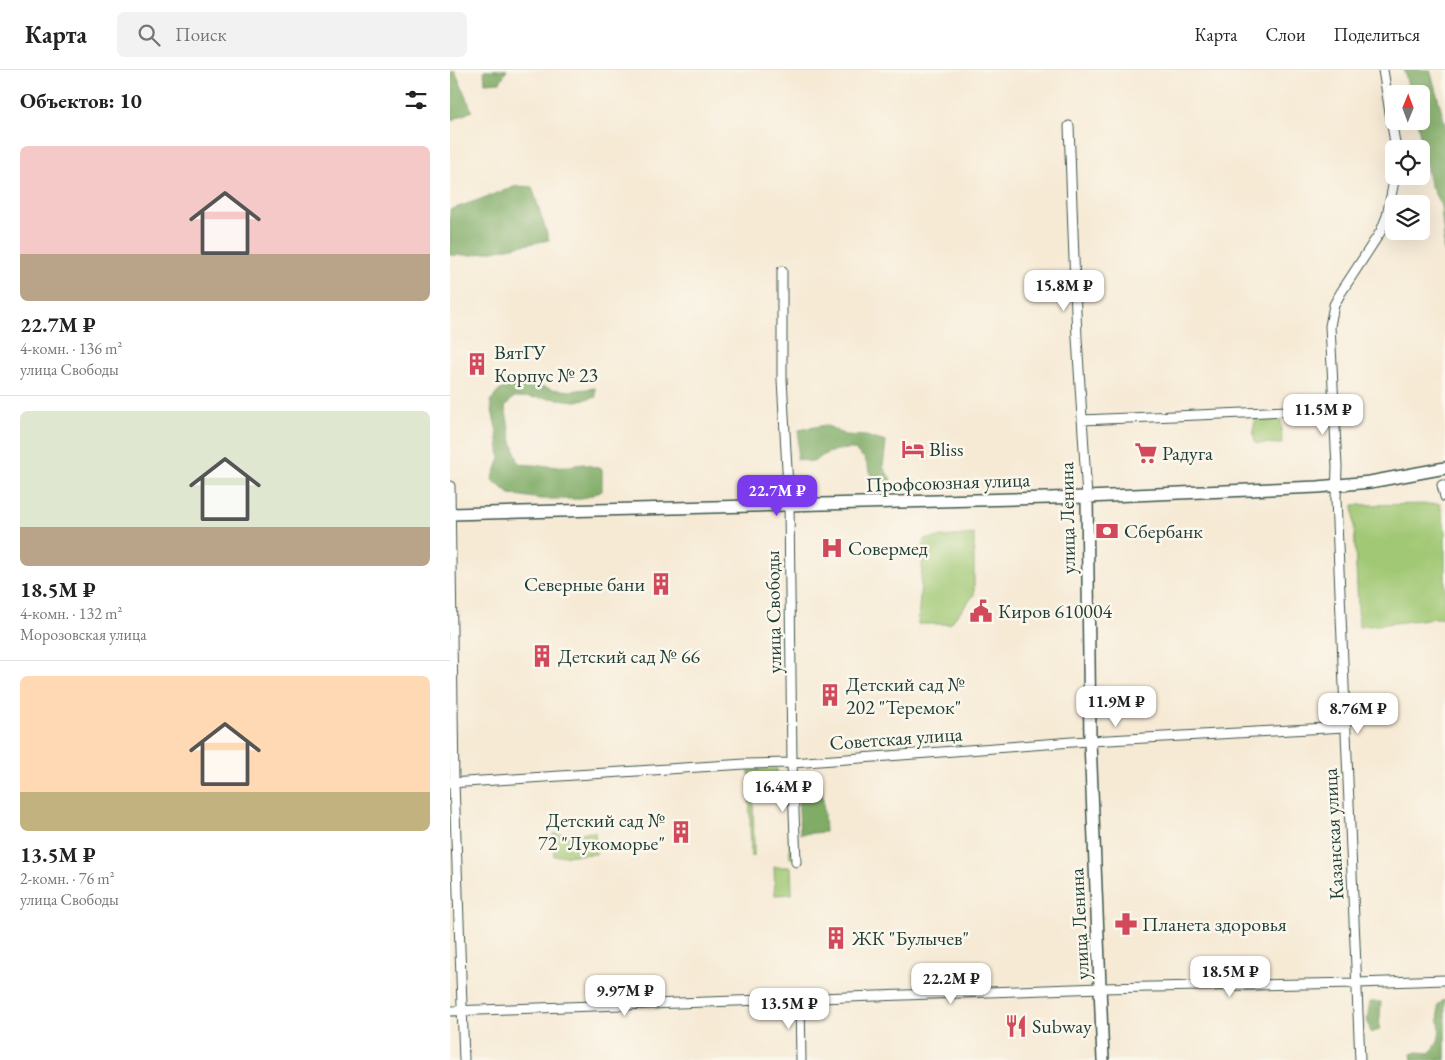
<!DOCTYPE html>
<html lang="ru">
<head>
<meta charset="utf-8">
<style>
  body { margin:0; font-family:"EB Garamond",serif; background:#f2f2f2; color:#222; height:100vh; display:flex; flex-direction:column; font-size:19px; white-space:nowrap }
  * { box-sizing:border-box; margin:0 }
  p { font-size:16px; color:#767676 }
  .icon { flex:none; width:28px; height:28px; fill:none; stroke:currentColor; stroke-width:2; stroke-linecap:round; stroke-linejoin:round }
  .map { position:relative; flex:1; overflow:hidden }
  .drawer { display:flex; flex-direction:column; background:#fff; width:450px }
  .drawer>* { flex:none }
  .needle { width:32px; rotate:1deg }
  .tools { position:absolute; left:935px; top:15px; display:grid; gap:10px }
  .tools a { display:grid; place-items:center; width:45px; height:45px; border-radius:8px; background:#fff; box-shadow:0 5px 20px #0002; font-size:25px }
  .price { position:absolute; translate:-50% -42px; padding:0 11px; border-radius:10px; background:#fff; color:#222; font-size:16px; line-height:32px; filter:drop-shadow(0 1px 2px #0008) }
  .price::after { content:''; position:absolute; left:50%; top:30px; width:15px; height:11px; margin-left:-8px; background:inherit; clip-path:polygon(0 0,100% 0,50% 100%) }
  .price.active { background:#7c3aed; color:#fff }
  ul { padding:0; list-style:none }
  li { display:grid; align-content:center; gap:10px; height:265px; padding:0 20px }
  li+li { border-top:1px solid #e0e0e0 }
  li span { display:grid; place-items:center; height:155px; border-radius:8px; color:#555 }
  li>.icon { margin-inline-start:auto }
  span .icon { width:90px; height:90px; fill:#fffc; stroke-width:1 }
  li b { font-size:21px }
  h2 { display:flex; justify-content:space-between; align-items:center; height:60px; padding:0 20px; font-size:21px }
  header { display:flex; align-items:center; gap:30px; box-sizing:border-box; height:70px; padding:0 25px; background:#fff; border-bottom:1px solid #e0e0e0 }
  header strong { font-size:24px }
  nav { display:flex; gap:28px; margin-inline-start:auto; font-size:18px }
  .search { width:350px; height:45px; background:#f2f2f2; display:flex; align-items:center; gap:12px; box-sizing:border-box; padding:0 18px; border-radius:8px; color:#767676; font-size:19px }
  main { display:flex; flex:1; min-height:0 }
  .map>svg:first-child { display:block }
  .green { fill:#a1c874; stroke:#608254 }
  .forest { fill:#80ac66; stroke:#50744d }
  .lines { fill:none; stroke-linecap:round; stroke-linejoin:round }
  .minor-casing { stroke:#3f574c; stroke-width:11 }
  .major-casing { stroke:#3f574c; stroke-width:14 }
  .minor { stroke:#fff; stroke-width:9 }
  .major { stroke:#fff; stroke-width:11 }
  .labels { text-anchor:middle; stroke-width:5; stroke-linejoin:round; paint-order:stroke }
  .poi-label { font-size:20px; fill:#1f3d34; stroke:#fbf7ec; text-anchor:start }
  .street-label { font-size:20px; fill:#1f3d34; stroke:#fbf7ec }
</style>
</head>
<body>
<header>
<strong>Карта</strong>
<div class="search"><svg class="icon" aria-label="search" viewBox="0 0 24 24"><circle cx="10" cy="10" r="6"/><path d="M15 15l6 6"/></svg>Поиск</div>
<nav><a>Карта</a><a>Слои</a><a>Поделиться</a></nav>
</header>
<main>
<section class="drawer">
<h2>Объектов: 10<svg class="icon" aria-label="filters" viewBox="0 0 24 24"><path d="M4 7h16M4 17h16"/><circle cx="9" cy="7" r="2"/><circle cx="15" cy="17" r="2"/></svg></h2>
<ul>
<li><span style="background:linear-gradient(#f6c9c9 70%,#b9a48a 0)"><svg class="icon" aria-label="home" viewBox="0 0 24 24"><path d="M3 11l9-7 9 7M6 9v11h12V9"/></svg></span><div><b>22.7M ₽</b><p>4-комн. · 136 m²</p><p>улица Свободы</p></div></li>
<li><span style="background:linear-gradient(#dfe7d0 75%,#b9a48a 0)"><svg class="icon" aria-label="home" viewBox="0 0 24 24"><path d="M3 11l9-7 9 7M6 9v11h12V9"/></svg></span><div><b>18.5M ₽</b><p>4-комн. · 132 m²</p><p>Морозовская улица</p></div></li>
<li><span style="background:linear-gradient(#ffd9b3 75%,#c2b280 0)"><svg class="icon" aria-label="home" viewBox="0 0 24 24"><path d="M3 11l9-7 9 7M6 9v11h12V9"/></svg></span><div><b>13.5M ₽</b><p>2-комн. · 76 m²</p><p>улица Свободы</p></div></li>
</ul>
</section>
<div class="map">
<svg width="995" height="990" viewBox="0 0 995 990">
  <rect width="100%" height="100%" fill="#fbf7ec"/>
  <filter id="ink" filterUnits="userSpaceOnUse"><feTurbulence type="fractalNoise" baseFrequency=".02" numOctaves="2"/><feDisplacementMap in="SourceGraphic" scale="10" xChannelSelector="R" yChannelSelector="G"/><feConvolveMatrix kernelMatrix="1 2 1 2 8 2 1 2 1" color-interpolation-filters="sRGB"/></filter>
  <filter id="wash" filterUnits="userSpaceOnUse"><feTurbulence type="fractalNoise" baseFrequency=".0096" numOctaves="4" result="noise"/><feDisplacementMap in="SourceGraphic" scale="20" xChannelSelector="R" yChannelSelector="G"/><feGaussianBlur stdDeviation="1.12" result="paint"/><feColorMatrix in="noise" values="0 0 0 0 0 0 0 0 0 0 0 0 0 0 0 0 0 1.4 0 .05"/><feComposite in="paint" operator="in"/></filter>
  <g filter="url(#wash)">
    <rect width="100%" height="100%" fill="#f6ead5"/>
    <path class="green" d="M 809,348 L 830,348 L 831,349 L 832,374 L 806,373 C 803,368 803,355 806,349 Z
      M 990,434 L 995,459 L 995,547 L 909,557 L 903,435 Z
      M 524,464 L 524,525 L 500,554 L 468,554 L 474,469 Z
      M 327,699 L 327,704 L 299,705 L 299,700 Z
      M 326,707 L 327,725 L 323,725 L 322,716 L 303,717 L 304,786 L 301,786 L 299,708 Z
      M 338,716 L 341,716 L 343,788 L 340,788 Z
      M 145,762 L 146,784 L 104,786 L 103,764 Z
      M 324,797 L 341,797 L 342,824 L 325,825 Z"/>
    <path class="forest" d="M 34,0 L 57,0 L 50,12 L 35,13 Z
      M 954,0 L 980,0 L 995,53 L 995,183 L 993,177 L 994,167 L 991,136 L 980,114 L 967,51 L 971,51 L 971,24 L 960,24 Z
      M 5,1 L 22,41 L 0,51 L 0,3 Z
      M 67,116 L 82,117 L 99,170 L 22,185 L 0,185 L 0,140 Z
      M 71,311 L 102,319 L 121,321 L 145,318 L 146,327 L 126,331 L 98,328 L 64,327 L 55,337 L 61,368 L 69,394 L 111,397 L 133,394 L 152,399 L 152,421 L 132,429 L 90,429 L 60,424 L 42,410 L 50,388 L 47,362 L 40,331 L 50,320 Z
      M 376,355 L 395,365 L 416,366 L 436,372 L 433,397 L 441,409 L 438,415 L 422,408 L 415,389 L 404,379 C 385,379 379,381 363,392 L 347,389 L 349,360 Z
      M 372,713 L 375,762 L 350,764 L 348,715 Z
      M 995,929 L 995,990 L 962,990 L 961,984 L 968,982 L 979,983 C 995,971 988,954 988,935 Z
      M 920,932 L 931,932 L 929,960 L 921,963 L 917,949 Z"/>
  </g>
  <g filter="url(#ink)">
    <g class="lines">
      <defs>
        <path id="minor" d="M 933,0 L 946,79
          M 619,56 L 627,268 L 637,427
          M 332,201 L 332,309 L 339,435 L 342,693 L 346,792
          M 632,350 L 883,339
          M 992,415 L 995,427
          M 0,416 L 4,713 L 14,990
          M 0,713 L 295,694 L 342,693 L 438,686 L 622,672 L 895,657
          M 350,929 L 351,990
          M 0,941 L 651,918 L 908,913 L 995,910
          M 910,990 L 886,429 L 887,397 L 880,256 L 884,235 L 890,224 L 931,161 L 937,146 L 945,106"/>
        <path id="major" d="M 637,427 L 640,671 L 653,990
          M 0,444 L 637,427 L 868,417 L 920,412 L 995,398"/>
      </defs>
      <use href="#minor" class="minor-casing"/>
      <use href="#major" class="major-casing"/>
      <use href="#minor" class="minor"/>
      <use href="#major" class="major"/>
    </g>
  </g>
  <defs>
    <symbol id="building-bare" viewBox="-9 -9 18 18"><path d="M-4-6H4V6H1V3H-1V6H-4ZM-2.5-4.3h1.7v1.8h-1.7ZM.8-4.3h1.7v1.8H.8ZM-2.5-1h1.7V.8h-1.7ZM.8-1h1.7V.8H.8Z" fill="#d1495b" stroke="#fbf7ec" stroke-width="2.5" paint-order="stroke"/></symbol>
    <symbol id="hotel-bare" viewBox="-9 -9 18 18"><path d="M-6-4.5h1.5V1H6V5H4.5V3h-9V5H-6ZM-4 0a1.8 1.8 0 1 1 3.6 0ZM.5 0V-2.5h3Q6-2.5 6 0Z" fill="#d1495b" stroke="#fbf7ec" stroke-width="2.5" paint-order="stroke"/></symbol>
    <symbol id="supermarket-bare" viewBox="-9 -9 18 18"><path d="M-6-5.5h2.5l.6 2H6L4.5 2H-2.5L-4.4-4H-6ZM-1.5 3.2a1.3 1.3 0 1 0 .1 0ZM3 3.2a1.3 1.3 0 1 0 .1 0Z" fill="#d1495b" stroke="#fbf7ec" stroke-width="2.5" paint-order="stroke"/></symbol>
    <symbol id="bank-bare" viewBox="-9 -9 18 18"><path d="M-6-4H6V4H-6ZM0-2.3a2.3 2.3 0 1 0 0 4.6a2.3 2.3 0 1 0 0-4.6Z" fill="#d1495b" stroke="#fbf7ec" stroke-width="2.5" paint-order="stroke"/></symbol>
    <symbol id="hospital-bare" viewBox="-9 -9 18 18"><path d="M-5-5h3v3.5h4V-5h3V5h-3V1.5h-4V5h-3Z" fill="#d1495b" stroke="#fbf7ec" stroke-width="2.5" paint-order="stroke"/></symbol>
    <symbol id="civic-bare" viewBox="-9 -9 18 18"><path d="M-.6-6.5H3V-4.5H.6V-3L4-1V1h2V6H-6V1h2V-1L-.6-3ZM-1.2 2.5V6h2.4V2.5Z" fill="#d1495b" stroke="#fbf7ec" stroke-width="2.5" paint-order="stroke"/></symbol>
    <symbol id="pharmacy-bare" viewBox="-9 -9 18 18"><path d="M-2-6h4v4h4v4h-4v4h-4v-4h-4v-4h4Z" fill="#d1495b" stroke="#fbf7ec" stroke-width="2.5" paint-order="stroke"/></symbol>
    <symbol id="restaurant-bare" viewBox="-9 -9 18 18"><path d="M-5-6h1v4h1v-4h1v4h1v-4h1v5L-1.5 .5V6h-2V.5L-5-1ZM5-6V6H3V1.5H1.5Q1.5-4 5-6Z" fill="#d1495b" stroke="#fbf7ec" stroke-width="2.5" paint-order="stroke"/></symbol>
  </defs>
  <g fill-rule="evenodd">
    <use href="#building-bare" x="11" y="278" width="32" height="32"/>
    <use href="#hotel-bare" x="447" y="363" width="32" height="32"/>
    <use href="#supermarket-bare" x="680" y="367" width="32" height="32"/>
    <use href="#bank-bare" x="641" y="445" width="32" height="32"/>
    <use href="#hospital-bare" x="366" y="462" width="32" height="32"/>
    <use href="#building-bare" x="195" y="498" width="32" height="32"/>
    <use href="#civic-bare" x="515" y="525" width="32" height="32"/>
    <use href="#building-bare" x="76" y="570" width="32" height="32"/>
    <use href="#building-bare" x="364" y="609" width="32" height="32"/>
    <use href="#building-bare" x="215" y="746" width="32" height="32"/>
    <use href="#pharmacy-bare" x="660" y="838" width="32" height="32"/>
    <use href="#building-bare" x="370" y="852" width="32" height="32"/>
    <use href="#restaurant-bare" x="550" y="940" width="32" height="32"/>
  </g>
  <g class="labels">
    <g class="poi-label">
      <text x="44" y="289">ВятГУ<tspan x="44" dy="23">Корпус № 23</tspan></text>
      <text x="479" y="386">Bliss</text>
      <text x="712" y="390">Радуга</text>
      <text x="674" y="468">Сбербанк</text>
      <text x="398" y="485">Совермед</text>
      <text x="195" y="521" text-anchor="end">Северные бани</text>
      <text x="548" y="548">Киров 610004</text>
      <text x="108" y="593">Детский сад № 66</text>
      <text x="396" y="621">Детский сад №<tspan x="396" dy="23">202 "Теремок"</tspan></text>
      <text x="215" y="757" text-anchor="end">Детский сад №<tspan x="215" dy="23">72 "Лукоморье"</tspan></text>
      <text x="692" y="861">Планета здоровья</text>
      <text x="402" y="875">ЖК "Булычев"</text>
      <text x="582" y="963">Subway</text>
    </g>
    <g class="street-label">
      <text transform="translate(498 412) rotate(-2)" y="7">Профсоюзная улица</text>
      <text transform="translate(617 448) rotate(-91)" y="7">улица Ленина</text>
      <text transform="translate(323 542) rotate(-91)" y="7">улица Свободы</text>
      <text transform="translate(446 668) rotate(-4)" y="7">Советская улица</text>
      <text transform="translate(883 764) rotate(-93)" y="7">Казанская улица</text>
      <text transform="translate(629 854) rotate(-93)" y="7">улица Ленина</text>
    </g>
  </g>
</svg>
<div class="tools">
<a><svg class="needle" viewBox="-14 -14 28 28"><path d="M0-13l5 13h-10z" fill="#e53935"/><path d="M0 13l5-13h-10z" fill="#767676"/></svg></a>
<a><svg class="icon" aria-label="locate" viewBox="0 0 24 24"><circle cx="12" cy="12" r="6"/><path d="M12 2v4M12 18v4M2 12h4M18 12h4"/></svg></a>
<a><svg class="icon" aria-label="layers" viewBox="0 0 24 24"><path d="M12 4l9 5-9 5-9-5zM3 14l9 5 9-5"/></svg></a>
</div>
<b class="price" style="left:614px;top:242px">15.8M ₽</b>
<b class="price" style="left:873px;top:366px">11.5M ₽</b>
<b class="price active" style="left:327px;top:447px">22.7M ₽</b>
<b class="price" style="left:666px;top:658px">11.9M ₽</b>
<b class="price" style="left:908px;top:665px">8.76M ₽</b>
<b class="price" style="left:333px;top:743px">16.4M ₽</b>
<b class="price" style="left:780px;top:928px">18.5M ₽</b>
<b class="price" style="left:501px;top:935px">22.2M ₽</b>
<b class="price" style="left:175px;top:947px">9.97M ₽</b>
<b class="price" style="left:339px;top:960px">13.5M ₽</b>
</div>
</main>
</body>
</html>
